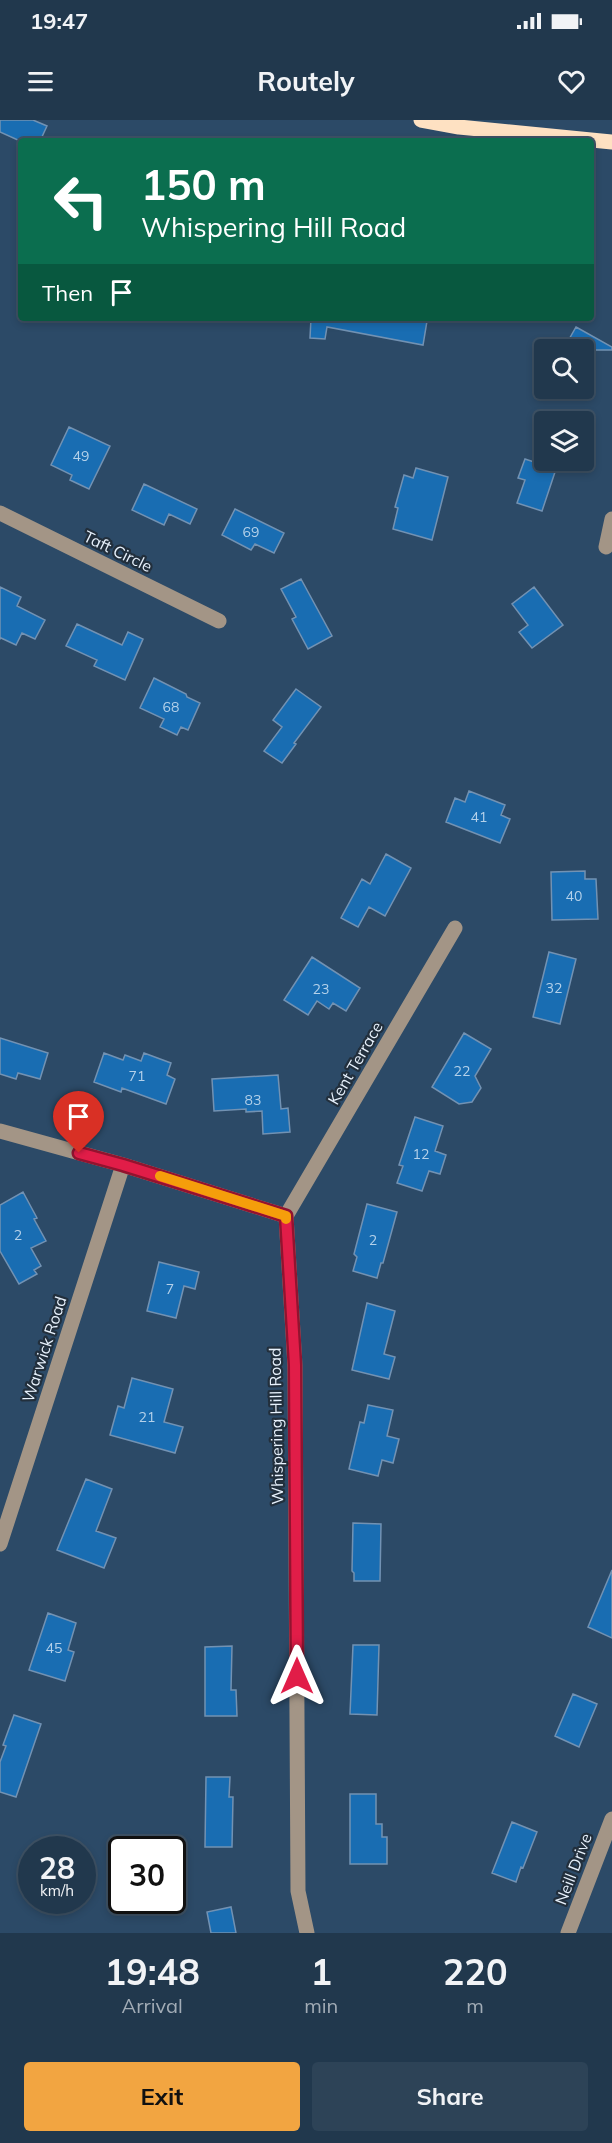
<!DOCTYPE html>
<html lang="en">
<head>
<meta charset="utf-8">
<style>
	:root { --surface:#21384d; --page:#2d4357; --text:#f1f3f6; --muted:#a2acb6; --line:#3e5265; --accent:#f2a541 }
	body { margin:0; font-family:Mulish,sans-serif; background:var(--page); color:var(--text); height:100vh; display:flex; flex-direction:column; font-size:22px; white-space:nowrap }
	* { box-sizing:border-box; margin:0 }
	p { font-size:20px; color:var(--muted) }
	.icon { flex:none; width:33px; height:33px; fill:none; stroke:currentColor; stroke-width:2; stroke-linecap:round; stroke-linejoin:round }
	.map { position:relative; height:1813px; overflow:hidden }
	.side { display:flex; flex-direction:column; background:var(--surface); flex:1 }
	.side>* { flex:none }
	.hud { position:absolute; left:18px; top:18px; width:576px; height:183px; border-radius:6px; box-shadow:0 3px 9px #0003,0 0 0 2px var(--line); background:#0b6e4f; color:#fff; overflow:hidden }
	.controls { position:absolute; left:534px; top:219px; display:grid; gap:12px }
	.controls a { display:grid; place-items:center; width:60px; height:60px; border-radius:6px; background:var(--surface); box-shadow:0 3px 9px #0003,0 0 0 2px var(--line); font-size:30px }
	.speed { position:absolute; left:18px; top:1716px; display:flex; gap:12px; font-size:30px; font-weight:700; text-align:center }
	.speed>* { display:grid; place-content:center; width:78px; height:78px; border-radius:50%; background:var(--surface); box-shadow:0 3px 9px #0003,0 0 0 2px var(--line); line-height:1 }
	.speed small { font-size:15px; font-weight:400 }
	.speed .limit { border:3px solid #111; border-radius:9px; background:#fff; color:#111 }
	.pin { position:absolute; display:grid; place-items:center; width:51px; height:51px; color:#fff; margin:-62px -26px; border-radius:50% 50% 50% 0; rotate:-45deg; box-shadow:0 0 6px #0007 }
	.pin .icon { rotate:45deg }
	.me { position:absolute; width:66px; margin:-33px; rotate:0deg; stroke-linejoin:round; filter:drop-shadow(0 0 4px #0008) }
	.turn { display:flex; align-items:center; gap:21px; height:126px; padding:0 24px; font-size:27px }
	.turn .icon { width:78px; height:78px; stroke-width:2.5 }
	.turn b { display:block; font-size:42px; line-height:51px }
	.then { display:flex; align-items:center; height:57px; padding:0 24px; background:#0003; gap:12px; font-size:22px }
	.eta { display:flex; justify-content:space-evenly; align-items:center; height:102px; text-align:center }
	.eta b { font-size:36px; font-weight:700; line-height:42px }
	.cta { display:flex; gap:12px; margin-top:auto; padding:12px 24px }
	.cta a { flex:1; height:69px; border-radius:6px; background:var(--accent); color:#111; font-size:24px; font-weight:700; line-height:69px; text-align:center }
	.cta a+a { background:var(--page); color:var(--text) }
	.status { display:flex; justify-content:space-between; align-items:center; height:42px; padding:0 30px; background:var(--surface); direction:ltr }
	.status svg { height:16px; fill:currentColor }
	header { display:flex; justify-content:space-between; align-items:center; height:78px; padding:0 24px; background:var(--surface); font-size:27px; font-weight:700 }
	.map>svg:first-child { display:block }
	.building { fill:#196db2; stroke:#7292b3; stroke-width:1.5 }
	.lines { fill:none; stroke-linecap:round; stroke-linejoin:round }
	.minor { stroke:#a39586; stroke-width:15 }
	.major { stroke:#fee1c2; stroke-width:15 }
	.route-casing { stroke:#92132f; stroke-width:15 }
	.route { stroke:#e11d48; stroke-width:10 }
	.slow { stroke:#f59e0b; stroke-width:10 }
	.labels { text-anchor:middle; stroke-width:4.5; stroke-linejoin:round; paint-order:stroke }
	.number-label { font-size:14px; fill:#b4d1ea }
	.street-label { font-size:16px; fill:#e8f2fd; stroke:#222f3c }
</style>
</head>
<body>
<div class="status"><b>19:47</b><svg viewBox="0 0 49 12"><path d="M0 12V9h3v3zM5 12V6h3v6zM10 12V3h3v9zM15 12V0h3v12zM26 1h20v11H26zM47 4h2v5h-2z"/></svg></div>
<header><svg class="icon" aria-label="menu" viewBox="0 0 24 24"><path d="M4 6h16M4 12h16M4 18h16"/></svg>Routely<svg class="icon" aria-label="heart" viewBox="0 0 24 24"><path d="M12 20l-8-8c-3-5 5-10 8-4 3-6 11-1 8 4z"/></svg></header>
<div class="map">
<svg width="612" height="1813" viewBox="0 0 612 1813">
	<rect width="100%" height="100%" fill="#2c4a67"/>
	<path class="building" d="M0,0H33L47,6L40,21H20L0,12Z
		M311,198H409L427,201L423,225L327,207L325,219L310,218Z
		M576,207L612,227V230H563Z
		M69,307L110,326L89,369L70,360L72,355L51,345Z
		M525,339L534,342L559,340L542,391L517,383L525,360L518,358Z
		M416,348L448,357L432,420L393,409L398,388L395,387L404,355L413,358Z
		M144,364L197,389L190,404L169,394L164,405L132,390Z
		M235,389L284,413L274,433L255,424L251,430L222,415Z
		M301,459L332,516L308,529L292,499L296,497L281,469Z
		M0,467L21,477L17,486L45,500L35,519L22,513L16,525L1,518L0,519Z
		M534,467L563,505L532,528L519,512L528,505L512,484Z
		M77,504L122,525L128,512L143,519L125,560L94,546L97,540L66,526Z
		M154,558L186,574L187,577L200,583L188,610L181,607L177,615L160,607L164,599L140,588Z
		M296,569L321,587L294,623L296,624L282,643L264,631L282,607L273,600Z
		M469,671L505,685L501,695L510,699L500,723L446,702L455,678L465,682Z
		M386,734L411,748L385,796L369,787L358,807L341,798L362,759L370,764Z
		M585,751V759H596L598,799L552,800L551,752Z
		M549,832L576,839L560,904L533,897Z
		M312,837L360,868L346,891L333,883L329,889L317,881L308,895L284,880Z
		M464,913L491,929L475,956L481,968L472,982L459,984L432,967Z
		M0,918L48,933L40,959L18,953L16,959L0,954Z
		M104,933L123,940L125,935L141,941L144,933L171,943L167,955L175,959L166,984L122,968L121,972L94,962Z
		M278,955L281,989L288,988L290,1012L263,1014L262,991L246,992V989L214,991L212,959Z
		M415,997L443,1006L435,1031L446,1035L440,1054L429,1051L422,1071L397,1063L403,1046L399,1045Z
		M23,1072L37,1098L34,1099L46,1121L31,1128L41,1146L34,1150L37,1154L19,1164L0,1131V1085Z
		M367,1084L397,1092L383,1143H381L377,1158L353,1151L357,1137L354,1134Z
		M159,1142L199,1152L195,1169L184,1166L176,1198L147,1191Z
		M367,1183L395,1191L384,1234L395,1237L389,1259L352,1250Z
		M132,1258L173,1269L164,1302L183,1307L175,1333L110,1315L118,1286L124,1288Z
		M368,1285L393,1290L387,1316L399,1319L393,1343L382,1340L378,1356L349,1349L360,1302L364,1303Z
		M86,1359L112,1369L96,1411L116,1418L104,1448L57,1430Z
		M353,1403L381,1404L380,1461H354V1453L352,1451Z
		M612,1450V1518L588,1507Z
		M48,1493L76,1503L68,1530L74,1532L65,1561L29,1550Z
		M353,1525H379L377,1595L350,1594Z
		M232,1526L231,1570H236L237,1596H205V1527Z
		M573,1574L597,1584L579,1627L555,1616Z
		M14,1595L41,1604L16,1677L0,1672V1642L6,1626L3,1625Z
		M206,1657H230L229,1677H233L232,1727H205Z
		M350,1674H376V1704H382V1717H387V1744H350Z
		M512,1702L537,1712L523,1748L521,1747L516,1762L492,1753Z
		M231,1787L236,1813H211L207,1792Z"/>
	<g class="lines">
		<path class="minor" d="M0,393L219,501
			M606,427L612,399
			M0,1011L123,1045L286,1096L295,1246L298,1771L307,1813
			M286,1096L455,808
			M0,1424L123,1045
			M568,1813L612,1699"/>
		<path class="major" d="M421,0L459,7L612,22"/>
	</g>
	<g class="lines">
		<g class="route-casing">
			<path id="route" d="M79,1033L123,1045L286,1096L295,1245L297,1556"/>
		</g>
		<use href="#route" class="route"/>
		<path class="slow" d="M160,1056L286,1096V1099"/>
	</g>
	<g class="labels">
		<g class="number-label">
			<text x="81" y="341">49</text>
			<text x="251" y="417">69</text>
			<text x="171" y="592">68</text>
			<text x="479" y="702">41</text>
			<text x="574" y="781">40</text>
			<text x="554" y="873">32</text>
			<text x="321" y="874">23</text>
			<text x="462" y="956">22</text>
			<text x="137" y="961">71</text>
			<text x="253" y="985">83</text>
			<text x="421" y="1039">12</text>
			<text x="18" y="1120">2</text>
			<text x="373" y="1125">2</text>
			<text x="170" y="1174">7</text>
			<text x="147" y="1302">21</text>
			<text x="54" y="1533">45</text>
		</g>
		<g class="street-label">
			<text transform="translate(118 431) rotate(26)" y="6">Taft Circle</text>
			<text transform="translate(355 943) rotate(-60)" y="6">Kent Terrace</text>
			<text transform="translate(44 1229) rotate(-72)" y="6">Warwick Road</text>
			<text transform="translate(276 1306) rotate(-91)" y="6">Whispering Hill Road</text>
			<text transform="translate(573 1749) rotate(-69)" y="6">Neill Drive</text>
		</g>
	</g>
</svg>
<div class="controls">
<a><svg class="icon" aria-label="search" viewBox="0 0 24 24"><circle cx="10" cy="10" r="6"/><path d="M15 15l6 6"/></svg></a>
<a><svg class="icon" aria-label="layers" viewBox="0 0 24 24"><path d="M12 4l9 5-9 5-9-5zM3 14l9 5 9-5"/></svg></a>
</div>
<div class="speed"><div>28<small>km/h</small></div><div class="limit">30</div></div>
<div class="pin" style="left:79px;top:1033px;background:#d93025"><svg class="icon" aria-label="arrive" viewBox="0 0 24 24"><path d="M6 21V4h12l-3 4 3 4H6"/></svg></div>
<svg class="me" style="left:297px;top:1556px" viewBox="-20 -20 40 40"><path d="M0-17L14 15 0 8-14 15z" fill="#e11d48" stroke="#fff" stroke-width="4"/></svg>
<div class="hud">
<div class="turn"><svg class="icon" aria-label="left" viewBox="0 0 24 24"><path d="M17 20v-9H6M10 6l-5 5 5 5"/></svg><div><b>150 m</b>Whispering Hill Road</div></div>
<div class="then">Then<svg class="icon" aria-label="arrive" viewBox="0 0 24 24"><path d="M6 21V4h12l-3 4 3 4H6"/></svg></div>
</div>
</div>
<section class="side">
<div class="eta">
<div><b>19:48</b><p>Arrival</p></div>
<div><b>1</b><p>min</p></div>
<div><b>220</b><p>m</p></div>
</div>
<div class="cta"><a>Exit</a><a>Share</a></div>
</section>
</body>
</html>
